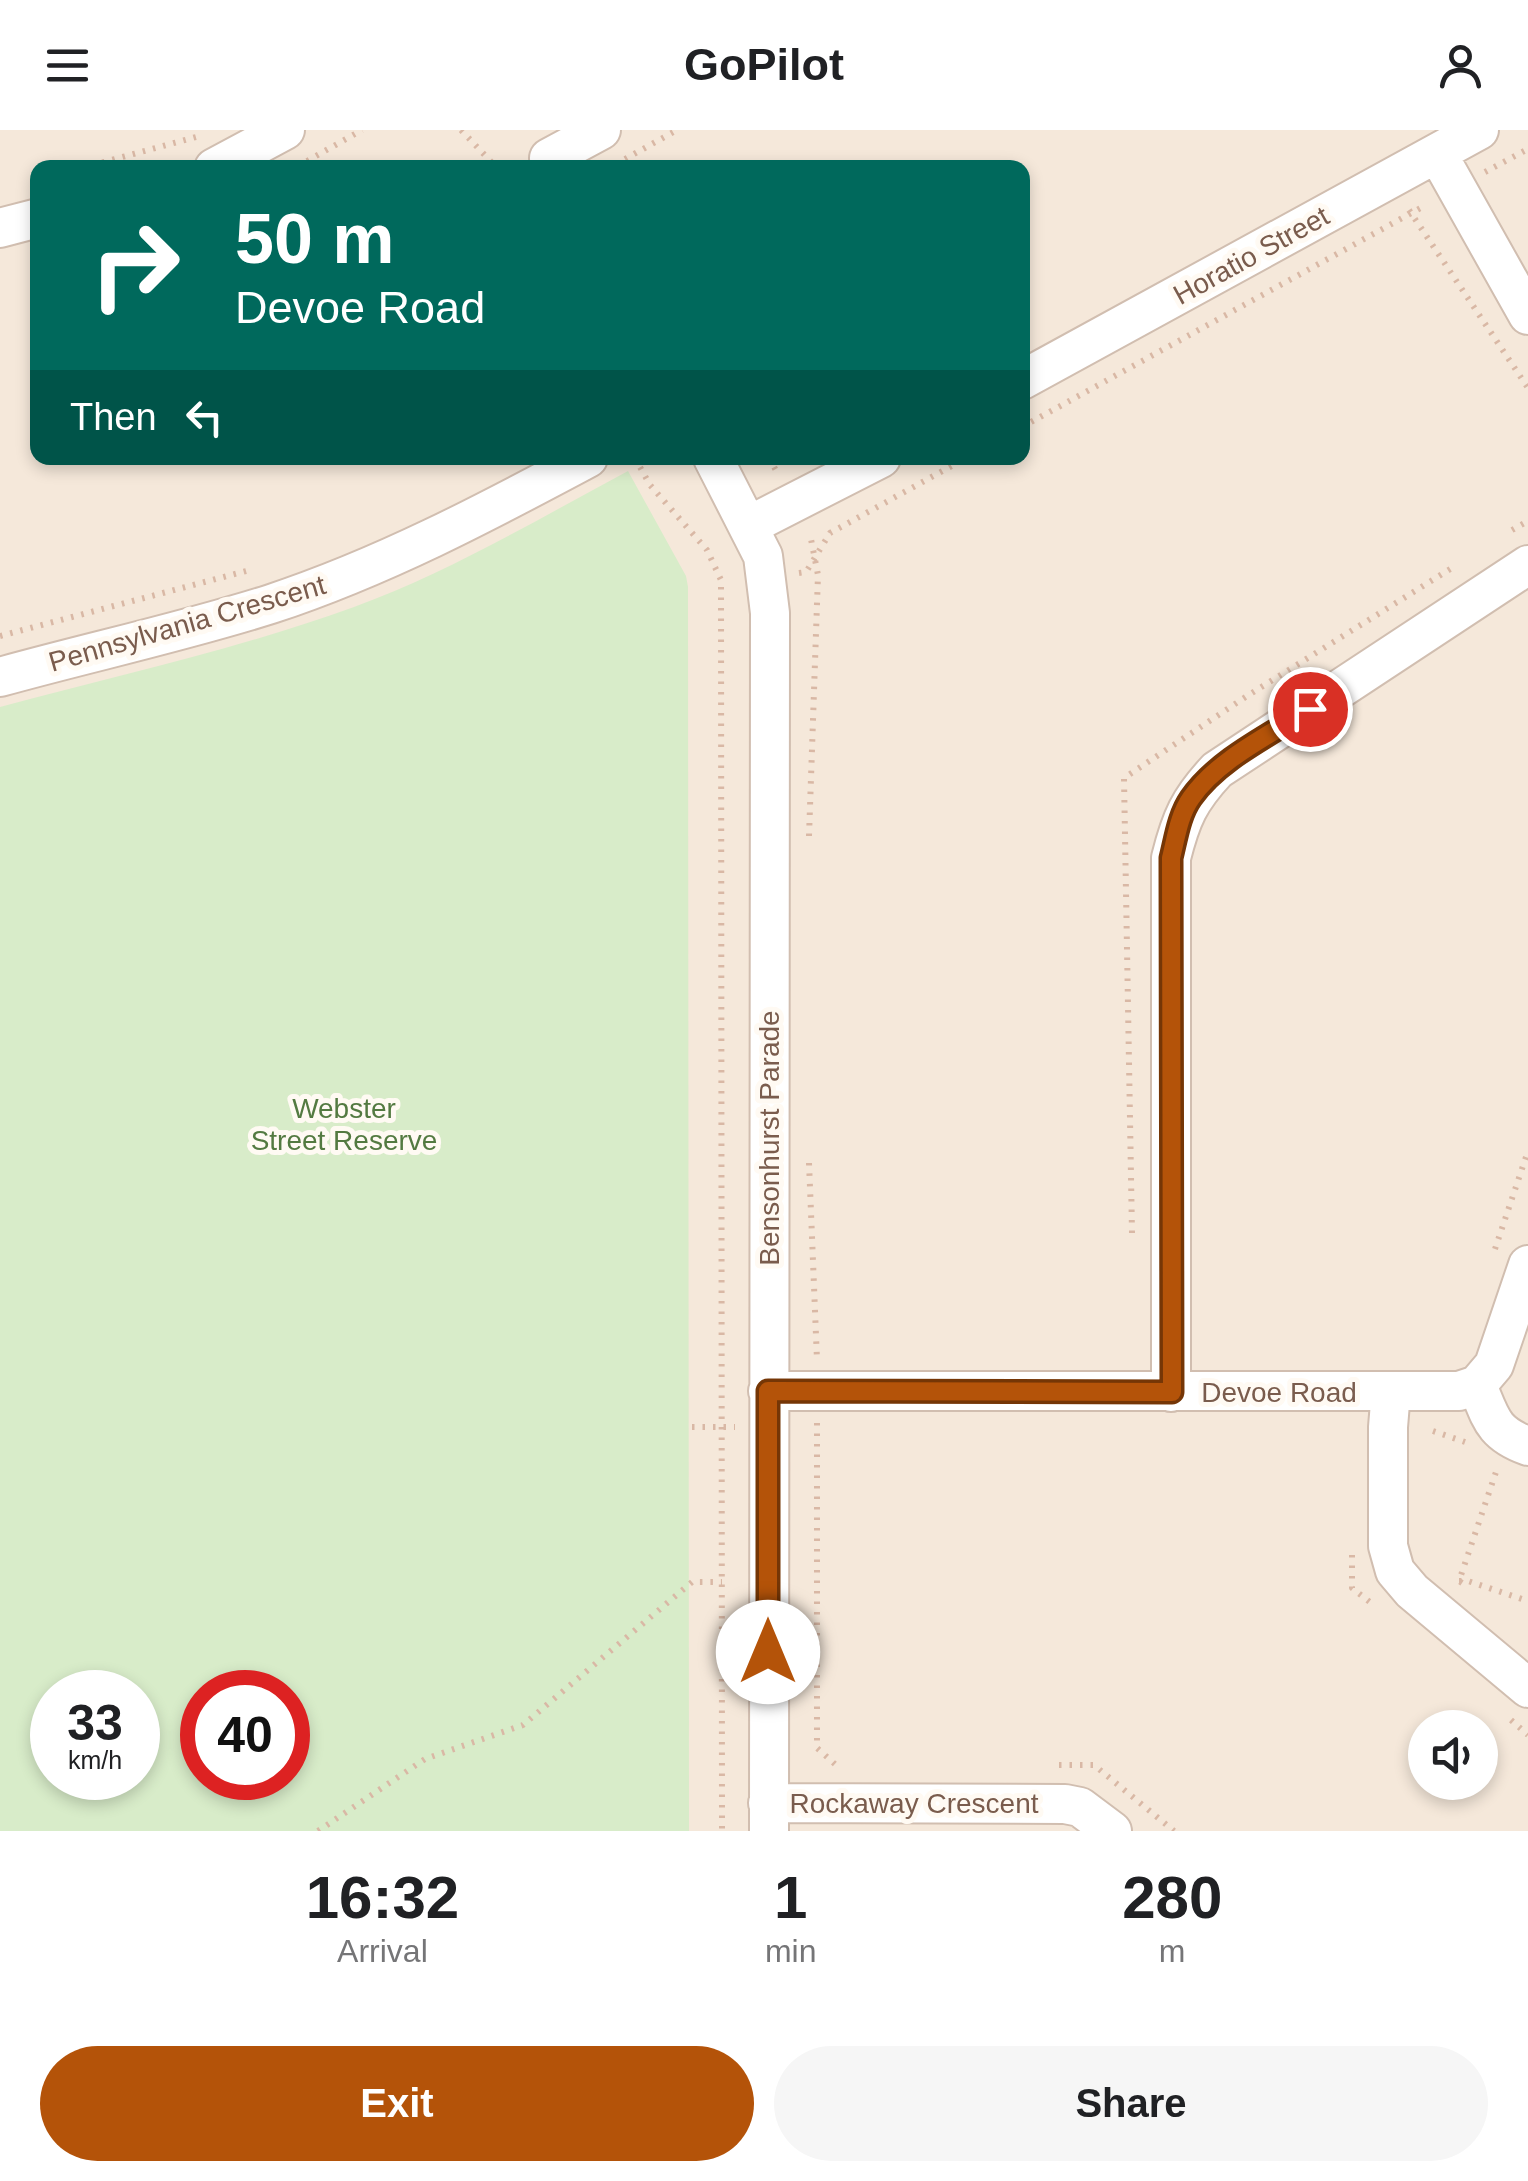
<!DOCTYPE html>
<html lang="en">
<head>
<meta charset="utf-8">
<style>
	:root { --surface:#fff; --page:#f6f6f6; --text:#202124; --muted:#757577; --accent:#b45309 }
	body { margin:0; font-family:Helvetica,sans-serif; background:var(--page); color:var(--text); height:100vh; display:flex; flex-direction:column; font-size:38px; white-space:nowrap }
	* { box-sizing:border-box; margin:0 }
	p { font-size:32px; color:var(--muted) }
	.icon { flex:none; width:55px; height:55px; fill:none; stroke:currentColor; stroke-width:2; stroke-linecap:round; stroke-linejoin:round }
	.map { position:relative; height:1701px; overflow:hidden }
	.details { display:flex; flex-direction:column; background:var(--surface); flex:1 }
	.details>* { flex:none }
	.top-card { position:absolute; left:30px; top:30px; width:1000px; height:305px; border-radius:20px; box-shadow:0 5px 15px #0003; background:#00695c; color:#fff; overflow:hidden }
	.controls { position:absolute; left:1408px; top:1580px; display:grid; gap:20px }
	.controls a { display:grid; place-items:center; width:90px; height:90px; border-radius:50%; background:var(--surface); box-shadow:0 5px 15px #0003; font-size:50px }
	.speed { position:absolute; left:30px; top:1540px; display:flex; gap:20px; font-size:50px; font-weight:700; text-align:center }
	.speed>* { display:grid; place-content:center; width:130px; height:130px; border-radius:50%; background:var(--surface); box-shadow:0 5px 15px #0003; line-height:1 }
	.speed small { font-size:25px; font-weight:400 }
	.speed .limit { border:15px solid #d22; background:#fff; color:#111 }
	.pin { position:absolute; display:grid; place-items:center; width:85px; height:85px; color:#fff; margin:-42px; border:5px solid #fff; border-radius:50%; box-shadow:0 2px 10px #0007 }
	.me { position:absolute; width:110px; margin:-55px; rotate:0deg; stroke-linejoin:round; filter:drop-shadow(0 0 8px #0008) }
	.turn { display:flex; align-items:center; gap:35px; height:210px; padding:0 40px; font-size:45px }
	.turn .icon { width:130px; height:130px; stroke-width:2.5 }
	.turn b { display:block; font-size:70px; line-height:85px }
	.then { display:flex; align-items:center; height:95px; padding:0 40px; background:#0003; gap:20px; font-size:38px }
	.eta { display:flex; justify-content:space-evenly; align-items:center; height:170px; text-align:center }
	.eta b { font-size:60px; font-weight:700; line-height:70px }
	.primary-button { display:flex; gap:20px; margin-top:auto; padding:20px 40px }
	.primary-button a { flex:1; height:115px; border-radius:60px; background:var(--accent); color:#fff; font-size:40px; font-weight:700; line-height:115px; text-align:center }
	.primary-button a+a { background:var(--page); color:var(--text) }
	header { display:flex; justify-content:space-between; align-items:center; height:130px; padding:0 40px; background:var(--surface); font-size:45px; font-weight:700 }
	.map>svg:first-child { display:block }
	.residential { fill:#f5e8da; fill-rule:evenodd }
	.green { fill:#d8ecc9; fill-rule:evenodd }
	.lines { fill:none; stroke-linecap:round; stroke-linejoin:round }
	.minor-casing { stroke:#d1beb0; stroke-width:42 }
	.path { stroke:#d9b8a5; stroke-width:6; stroke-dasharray:2.5 8; stroke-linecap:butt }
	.minor { stroke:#fff; stroke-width:38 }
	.route-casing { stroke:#753606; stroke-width:25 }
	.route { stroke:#b45309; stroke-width:18 }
	.labels { text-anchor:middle; stroke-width:10; stroke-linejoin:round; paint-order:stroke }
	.street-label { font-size:28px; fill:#7a5c4d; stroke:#fffaf3 }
	.park-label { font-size:28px; fill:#537a41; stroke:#fffaf3 }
</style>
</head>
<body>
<header><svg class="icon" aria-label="menu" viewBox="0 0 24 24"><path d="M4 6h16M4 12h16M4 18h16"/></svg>GoPilot<svg class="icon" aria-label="person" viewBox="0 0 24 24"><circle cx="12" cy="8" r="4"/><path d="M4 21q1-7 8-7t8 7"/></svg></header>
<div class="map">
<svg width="1528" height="1701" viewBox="0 0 1528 1701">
	<rect width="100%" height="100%" fill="#fdf6ec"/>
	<path class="residential" d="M0,0H1528V1701H0ZM38,38H1022V328H38ZM52,1562H138V1648H52ZM202,1562H288V1648H202ZM1425,1598H1480V1652H1425Z"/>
	<path class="green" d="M628,341L686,446L688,457L689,1701H0V577C118,545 239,519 354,477C450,442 538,389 628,341ZM138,1562V1648H52V1562ZM202,1562H288V1648H202Z"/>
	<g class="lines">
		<g class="minor-casing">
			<path id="minor" d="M1437,23L1528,185
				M549,28L601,0
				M214,38L285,0
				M0,98L38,88
				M1022,250L1479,0
				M713,328L763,426L770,483L769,1701
				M750,395L881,328
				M0,547C90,522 183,502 271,474C383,437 485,383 588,328
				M1477,1255C1491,1288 1492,1303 1528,1316
				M768,1261H1459L1477,1255L1494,1235L1528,1135
				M1391,1261L1388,1297V1416L1395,1441L1412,1461L1528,1558
				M1171,1262V728C1181,688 1189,670 1217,640L1528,435
				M768,1673L1065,1674L1080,1677L1112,1701"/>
		</g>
		<path class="path" d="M461,0L497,38
			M625,29L677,0
			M307,31L362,0
			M82,38L196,7
			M1485,42L1528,19
			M1409,80L1528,258
			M1022,297L1426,75
			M635,328L650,355L707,420L721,450L722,1701
			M769,328L778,344
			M1512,400L1528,391
			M799,443L806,442L830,403L966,328
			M0,506L250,440
			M809,706L818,445L810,404
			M809,1033L817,1230
			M1132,1103L1124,648L1247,566L1455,436
			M1495,1119L1528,1021
			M817,1293V1618L837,1636
			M692,1297H735
			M1433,1301L1465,1312
			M1352,1425V1458L1375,1476
			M1459,1451H1468L1528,1471
			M1462,1453L1459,1451L1497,1339
			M1511,1590L1528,1605
			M1059,1635H1094L1174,1701
			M318,1701L425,1629L523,1595L692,1452H722"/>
		<use href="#minor" class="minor"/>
	</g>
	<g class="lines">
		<g class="route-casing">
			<path id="route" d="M768,1522V1261L1172,1262L1171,728C1176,708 1179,685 1191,668C1218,629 1272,604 1310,579"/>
		</g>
		<use href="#route" class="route"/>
	</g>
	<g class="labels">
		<g class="street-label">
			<text transform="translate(1251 125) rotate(-29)" y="10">Horatio Street</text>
			<text transform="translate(187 493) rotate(-16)" y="10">Pennsylvania Crescent</text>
			<text transform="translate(769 1008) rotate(-90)" y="10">Bensonhurst Parade</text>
			<text x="1279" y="1272">Devoe Road</text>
			<text x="914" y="1683">Rockaway Crescent</text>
		</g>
		<g class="park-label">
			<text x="344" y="988">Webster<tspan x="344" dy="32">Street Reserve</tspan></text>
		</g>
	</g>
</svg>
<div class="controls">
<a><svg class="icon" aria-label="sound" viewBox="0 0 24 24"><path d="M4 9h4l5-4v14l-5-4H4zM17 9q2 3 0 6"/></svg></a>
</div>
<div class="speed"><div>33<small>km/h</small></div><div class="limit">40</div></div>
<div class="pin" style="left:1310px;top:579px;background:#d93025"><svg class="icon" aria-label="arrive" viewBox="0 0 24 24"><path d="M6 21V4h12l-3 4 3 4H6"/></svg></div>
<svg class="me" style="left:768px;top:1522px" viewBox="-20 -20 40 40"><circle r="19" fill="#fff"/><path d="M0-13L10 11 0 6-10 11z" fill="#b45309"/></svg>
<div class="top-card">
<div class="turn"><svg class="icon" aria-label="right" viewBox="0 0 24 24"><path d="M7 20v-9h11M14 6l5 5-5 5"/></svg><div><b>50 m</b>Devoe Road</div></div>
<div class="then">Then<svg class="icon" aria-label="left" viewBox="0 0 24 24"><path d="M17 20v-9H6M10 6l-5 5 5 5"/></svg></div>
</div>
</div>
<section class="details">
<div class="eta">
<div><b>16:32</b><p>Arrival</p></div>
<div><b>1</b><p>min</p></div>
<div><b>280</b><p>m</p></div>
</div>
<div class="primary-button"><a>Exit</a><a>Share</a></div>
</section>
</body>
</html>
